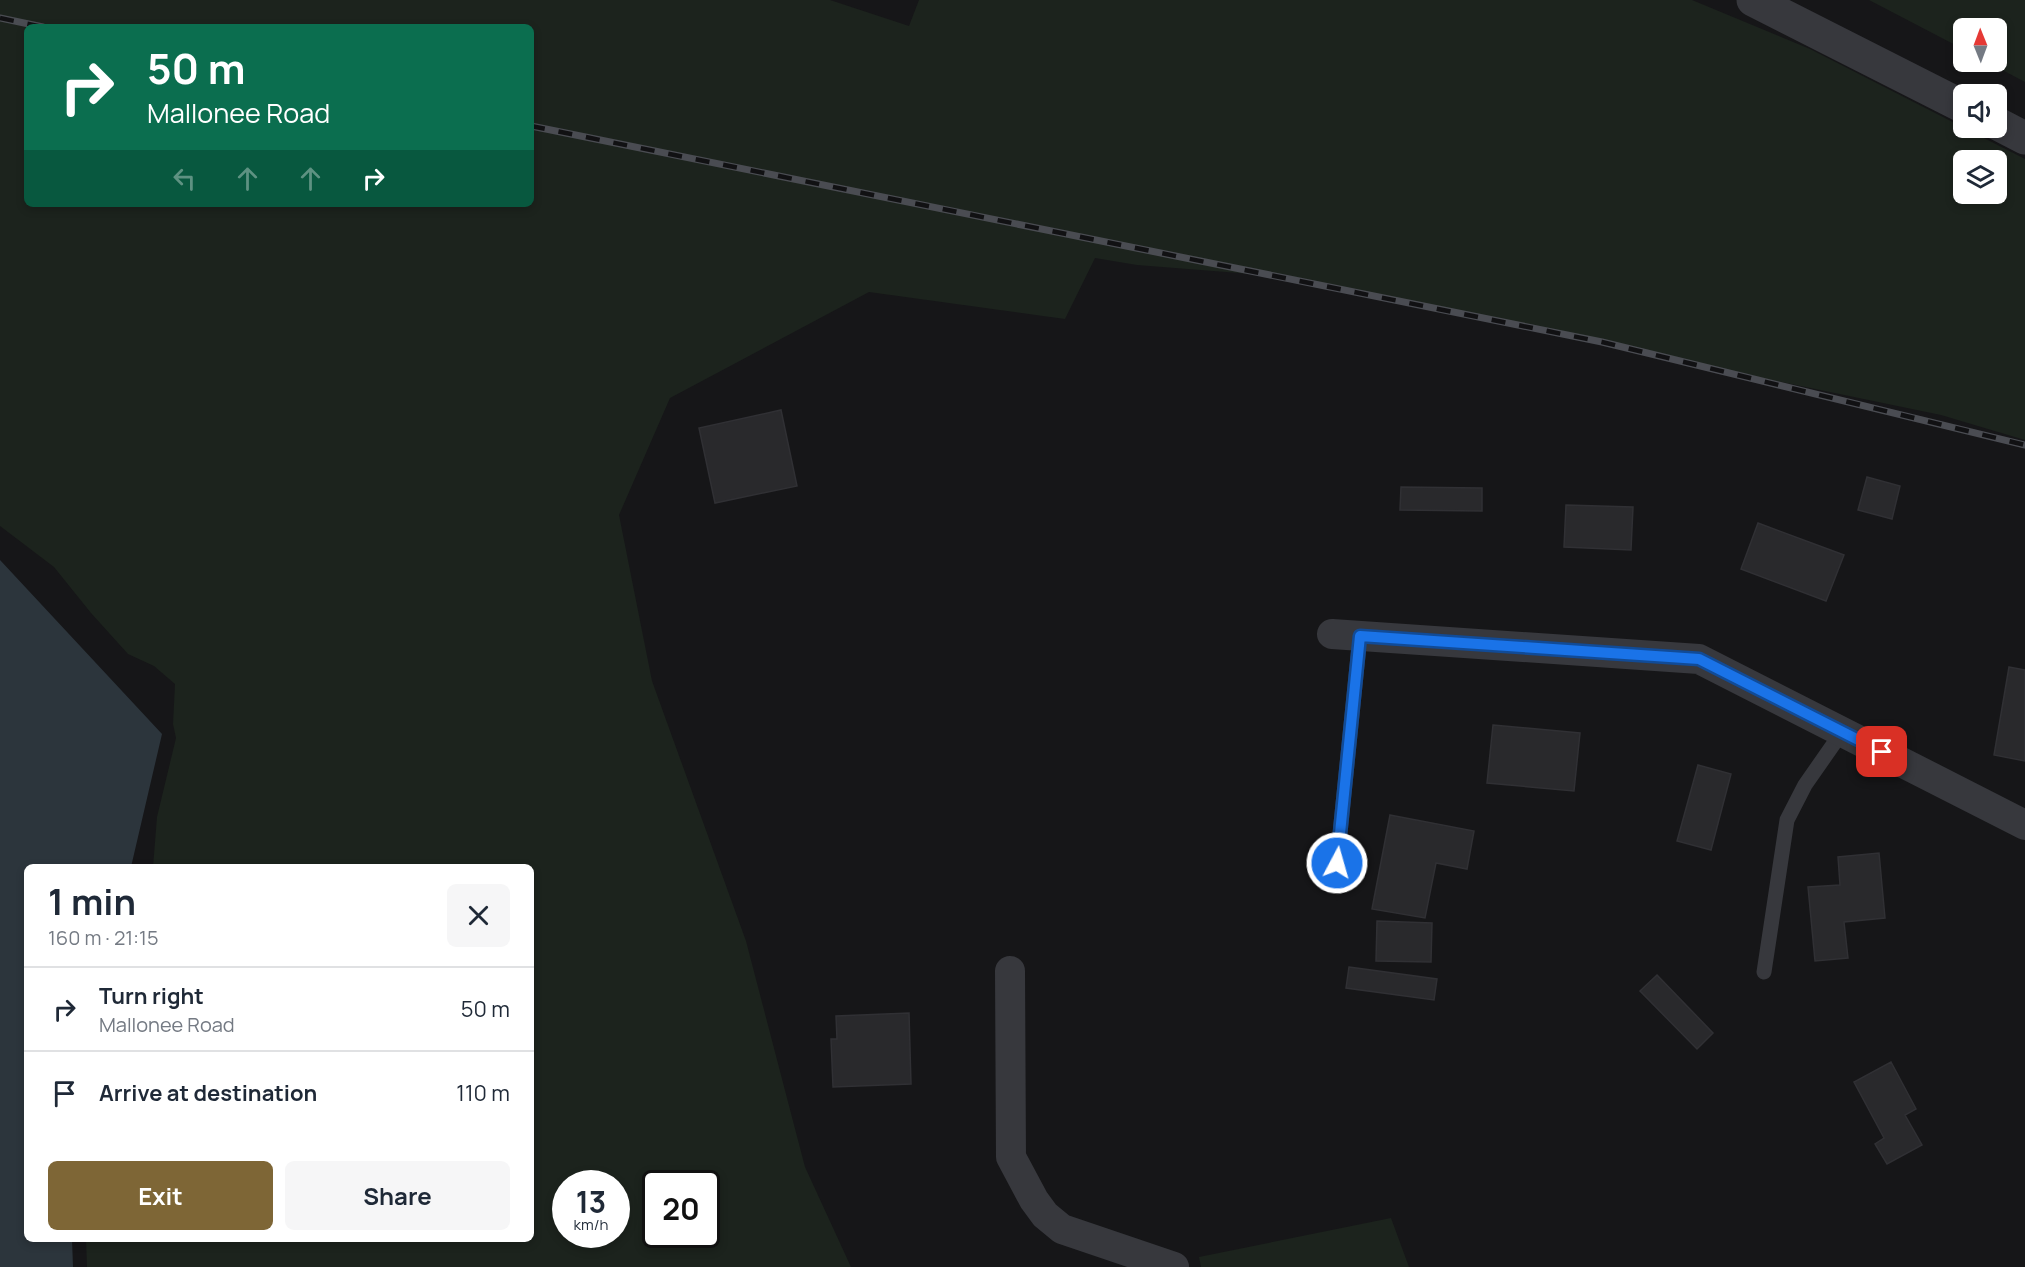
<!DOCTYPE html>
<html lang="en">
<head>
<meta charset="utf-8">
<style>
	:root { --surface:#fff; --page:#f6f6f7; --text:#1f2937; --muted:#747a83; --line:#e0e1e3; --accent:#7e6636 }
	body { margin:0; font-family:Manrope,sans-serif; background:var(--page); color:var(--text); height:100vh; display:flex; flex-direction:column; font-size:22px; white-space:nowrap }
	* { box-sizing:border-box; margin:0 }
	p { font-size:20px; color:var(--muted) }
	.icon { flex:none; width:33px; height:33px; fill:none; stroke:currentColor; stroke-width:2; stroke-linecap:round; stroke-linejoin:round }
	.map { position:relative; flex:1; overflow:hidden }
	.panel { position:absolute; left:24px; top:864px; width:510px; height:378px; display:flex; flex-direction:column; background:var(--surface); border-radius:9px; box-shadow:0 3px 9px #0003 }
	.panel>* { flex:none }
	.guide { position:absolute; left:24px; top:24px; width:510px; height:183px; border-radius:9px; box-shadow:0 3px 9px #0003; background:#0b6e4f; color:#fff; overflow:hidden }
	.needle { width:39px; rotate:359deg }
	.buttons { position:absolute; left:1953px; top:18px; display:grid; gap:12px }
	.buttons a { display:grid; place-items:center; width:54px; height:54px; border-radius:9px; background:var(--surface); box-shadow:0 3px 9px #0003; font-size:30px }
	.speed { position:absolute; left:552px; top:1170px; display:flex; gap:12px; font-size:30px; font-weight:700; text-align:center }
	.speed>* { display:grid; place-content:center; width:78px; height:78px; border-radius:50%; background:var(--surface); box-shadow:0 3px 9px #0003; line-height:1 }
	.speed small { font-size:15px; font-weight:400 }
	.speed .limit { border:3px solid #111; border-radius:9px; background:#fff; color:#111 }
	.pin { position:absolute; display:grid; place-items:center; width:51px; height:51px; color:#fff; margin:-26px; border-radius:12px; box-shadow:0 3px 9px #0006 }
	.me { position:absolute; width:66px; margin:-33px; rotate:6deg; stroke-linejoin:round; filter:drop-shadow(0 0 4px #0008) }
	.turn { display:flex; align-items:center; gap:21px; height:126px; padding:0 24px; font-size:27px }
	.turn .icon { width:78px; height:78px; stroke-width:2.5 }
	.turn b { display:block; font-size:42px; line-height:51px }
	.lanes { display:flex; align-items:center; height:57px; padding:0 24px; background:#0003; justify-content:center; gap:30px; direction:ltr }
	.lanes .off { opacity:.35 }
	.round { display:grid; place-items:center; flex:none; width:63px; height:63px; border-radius:9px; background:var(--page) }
	.summary { display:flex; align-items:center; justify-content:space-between; height:102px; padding:0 24px }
	h1 { font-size:36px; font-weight:700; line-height:45px }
	.cta { display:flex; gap:12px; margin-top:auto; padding:12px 24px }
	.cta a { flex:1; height:69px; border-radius:9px; background:var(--accent); color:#fff; font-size:24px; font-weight:700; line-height:69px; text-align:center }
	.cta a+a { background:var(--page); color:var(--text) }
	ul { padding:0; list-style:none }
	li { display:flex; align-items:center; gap:18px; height:84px; padding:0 24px; border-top:2px solid var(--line) }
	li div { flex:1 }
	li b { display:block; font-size:22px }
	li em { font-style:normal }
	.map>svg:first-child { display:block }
	.green { fill:#1c231d; fill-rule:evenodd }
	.water { fill:#2c353c }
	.building { fill:#29292c; stroke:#303034; stroke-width:1.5 }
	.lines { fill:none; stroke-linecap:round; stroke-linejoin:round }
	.service { stroke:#37383d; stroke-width:15 }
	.minor { stroke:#37383d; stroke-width:30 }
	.tertiary { stroke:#37383d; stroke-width:33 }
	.rail-casing { stroke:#4a4c52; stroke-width:7 }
	.rail { stroke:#111113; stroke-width:4.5; stroke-dasharray:14; stroke-linecap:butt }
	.route-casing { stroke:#114b97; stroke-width:15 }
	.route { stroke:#1a73e8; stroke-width:10 }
</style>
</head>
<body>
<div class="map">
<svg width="2025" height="1267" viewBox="0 0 2025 1267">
	<rect width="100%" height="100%" fill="#161618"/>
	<path class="green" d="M0,0H830L909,26L919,0H1692L1810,49L2025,159V440L1941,415L1264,275L1137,265L1095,258L1065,319L869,292L670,398L619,515L652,681L746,941L805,1167L851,1267H87L86,1239H531V867H153L157,817L176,738L173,724L175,684L154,666L128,654L91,613L54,567L0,526ZM27,27H531V204H27ZM1964,160H1996V194H1964ZM566,1184H616V1234H566ZM656,1184H706V1234H656Z
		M1869,0H2025V82L1987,62H1996V28H1964L1963,49Z
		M1391,1218L1409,1267H1201L1199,1257Z"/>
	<path class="water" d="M0,560L162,734L131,867H27V1239H72L73,1267H0Z"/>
	<path class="building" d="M781,410L797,486L715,503L699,428Z
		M1867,477L1900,486L1892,519L1858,510Z
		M1401,487L1482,488V511L1400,510Z
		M1566,505L1633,507L1631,550L1564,547Z
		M1758,523L1844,555L1826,601L1741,569Z
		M2009,667L2025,670V761L1994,755Z
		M1493,725L1580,733L1574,791L1487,783Z
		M1698,765L1731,774L1711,850L1677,841Z
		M1390,815L1474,831L1467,869L1436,863L1425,918L1372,909Z
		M1879,853L1885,918L1844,922L1848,958L1815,961L1808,887L1840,885L1838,857Z
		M1377,921L1432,923L1431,962L1376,961Z
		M1349,967L1437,979L1434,1000L1346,988Z
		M1657,975L1713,1033L1697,1049L1640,991Z
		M909,1013L911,1084L833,1087L831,1039H837L836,1016Z
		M1891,1062L1916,1109L1905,1115L1922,1145L1887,1164L1875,1144L1884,1138L1854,1082Z"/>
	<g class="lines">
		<path class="service" d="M1337,863L1360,636
			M1764,972L1787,820L1805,785L1842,732"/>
		<path class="minor" d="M1332,634L1699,659L2025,825
			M1010,971L1011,1157L1034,1200L1045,1215L1062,1229L1174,1267"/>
		<path class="tertiary" d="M1753,0L1964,107
			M1996,123L2025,138"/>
		<g class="rail-casing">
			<path id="rail" d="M0,18L43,27
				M531,126L1602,342L2025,445"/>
		</g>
		<use href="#rail" class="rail"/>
	</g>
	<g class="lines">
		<g class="route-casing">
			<path id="route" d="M1337,863L1360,636L1699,659L1882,752"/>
		</g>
		<use href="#route" class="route"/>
	</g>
</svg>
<div class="buttons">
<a><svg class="needle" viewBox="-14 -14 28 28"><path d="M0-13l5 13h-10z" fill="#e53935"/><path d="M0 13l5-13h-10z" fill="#747a83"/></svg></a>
<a><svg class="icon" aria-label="sound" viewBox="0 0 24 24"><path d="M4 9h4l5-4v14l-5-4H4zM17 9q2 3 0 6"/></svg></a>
<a><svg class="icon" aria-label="layers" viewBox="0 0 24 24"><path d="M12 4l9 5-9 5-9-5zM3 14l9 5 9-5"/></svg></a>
</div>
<div class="speed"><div>13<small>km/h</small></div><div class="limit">20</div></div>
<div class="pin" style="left:1882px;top:752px;background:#d93025"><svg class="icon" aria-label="arrive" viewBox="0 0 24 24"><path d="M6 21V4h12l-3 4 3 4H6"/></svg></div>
<svg class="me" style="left:1337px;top:863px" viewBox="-20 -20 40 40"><circle r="17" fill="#1a73e8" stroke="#fff" stroke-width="3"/><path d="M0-11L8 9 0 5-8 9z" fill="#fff"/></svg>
<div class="guide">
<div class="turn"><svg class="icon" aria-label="right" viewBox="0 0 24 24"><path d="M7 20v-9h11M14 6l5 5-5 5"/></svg><div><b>50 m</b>Mallonee Road</div></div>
<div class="lanes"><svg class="icon off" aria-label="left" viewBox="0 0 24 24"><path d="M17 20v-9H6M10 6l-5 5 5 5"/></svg><svg class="icon off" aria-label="ahead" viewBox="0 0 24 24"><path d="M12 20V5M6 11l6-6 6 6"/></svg><svg class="icon off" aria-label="ahead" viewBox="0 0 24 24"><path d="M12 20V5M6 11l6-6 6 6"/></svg><svg class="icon" aria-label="right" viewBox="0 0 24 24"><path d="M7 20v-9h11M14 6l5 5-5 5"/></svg></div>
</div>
<section class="panel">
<div class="summary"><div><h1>1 min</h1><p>160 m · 21:15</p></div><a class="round"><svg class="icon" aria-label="close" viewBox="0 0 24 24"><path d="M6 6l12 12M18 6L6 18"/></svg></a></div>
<ul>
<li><svg class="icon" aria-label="right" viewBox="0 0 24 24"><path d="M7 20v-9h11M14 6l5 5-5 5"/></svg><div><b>Turn right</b><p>Mallonee Road</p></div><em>50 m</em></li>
<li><svg class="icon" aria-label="arrive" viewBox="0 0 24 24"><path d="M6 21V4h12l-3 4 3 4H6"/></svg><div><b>Arrive at destination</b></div><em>110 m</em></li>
</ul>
<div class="cta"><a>Exit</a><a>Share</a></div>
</section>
</div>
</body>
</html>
